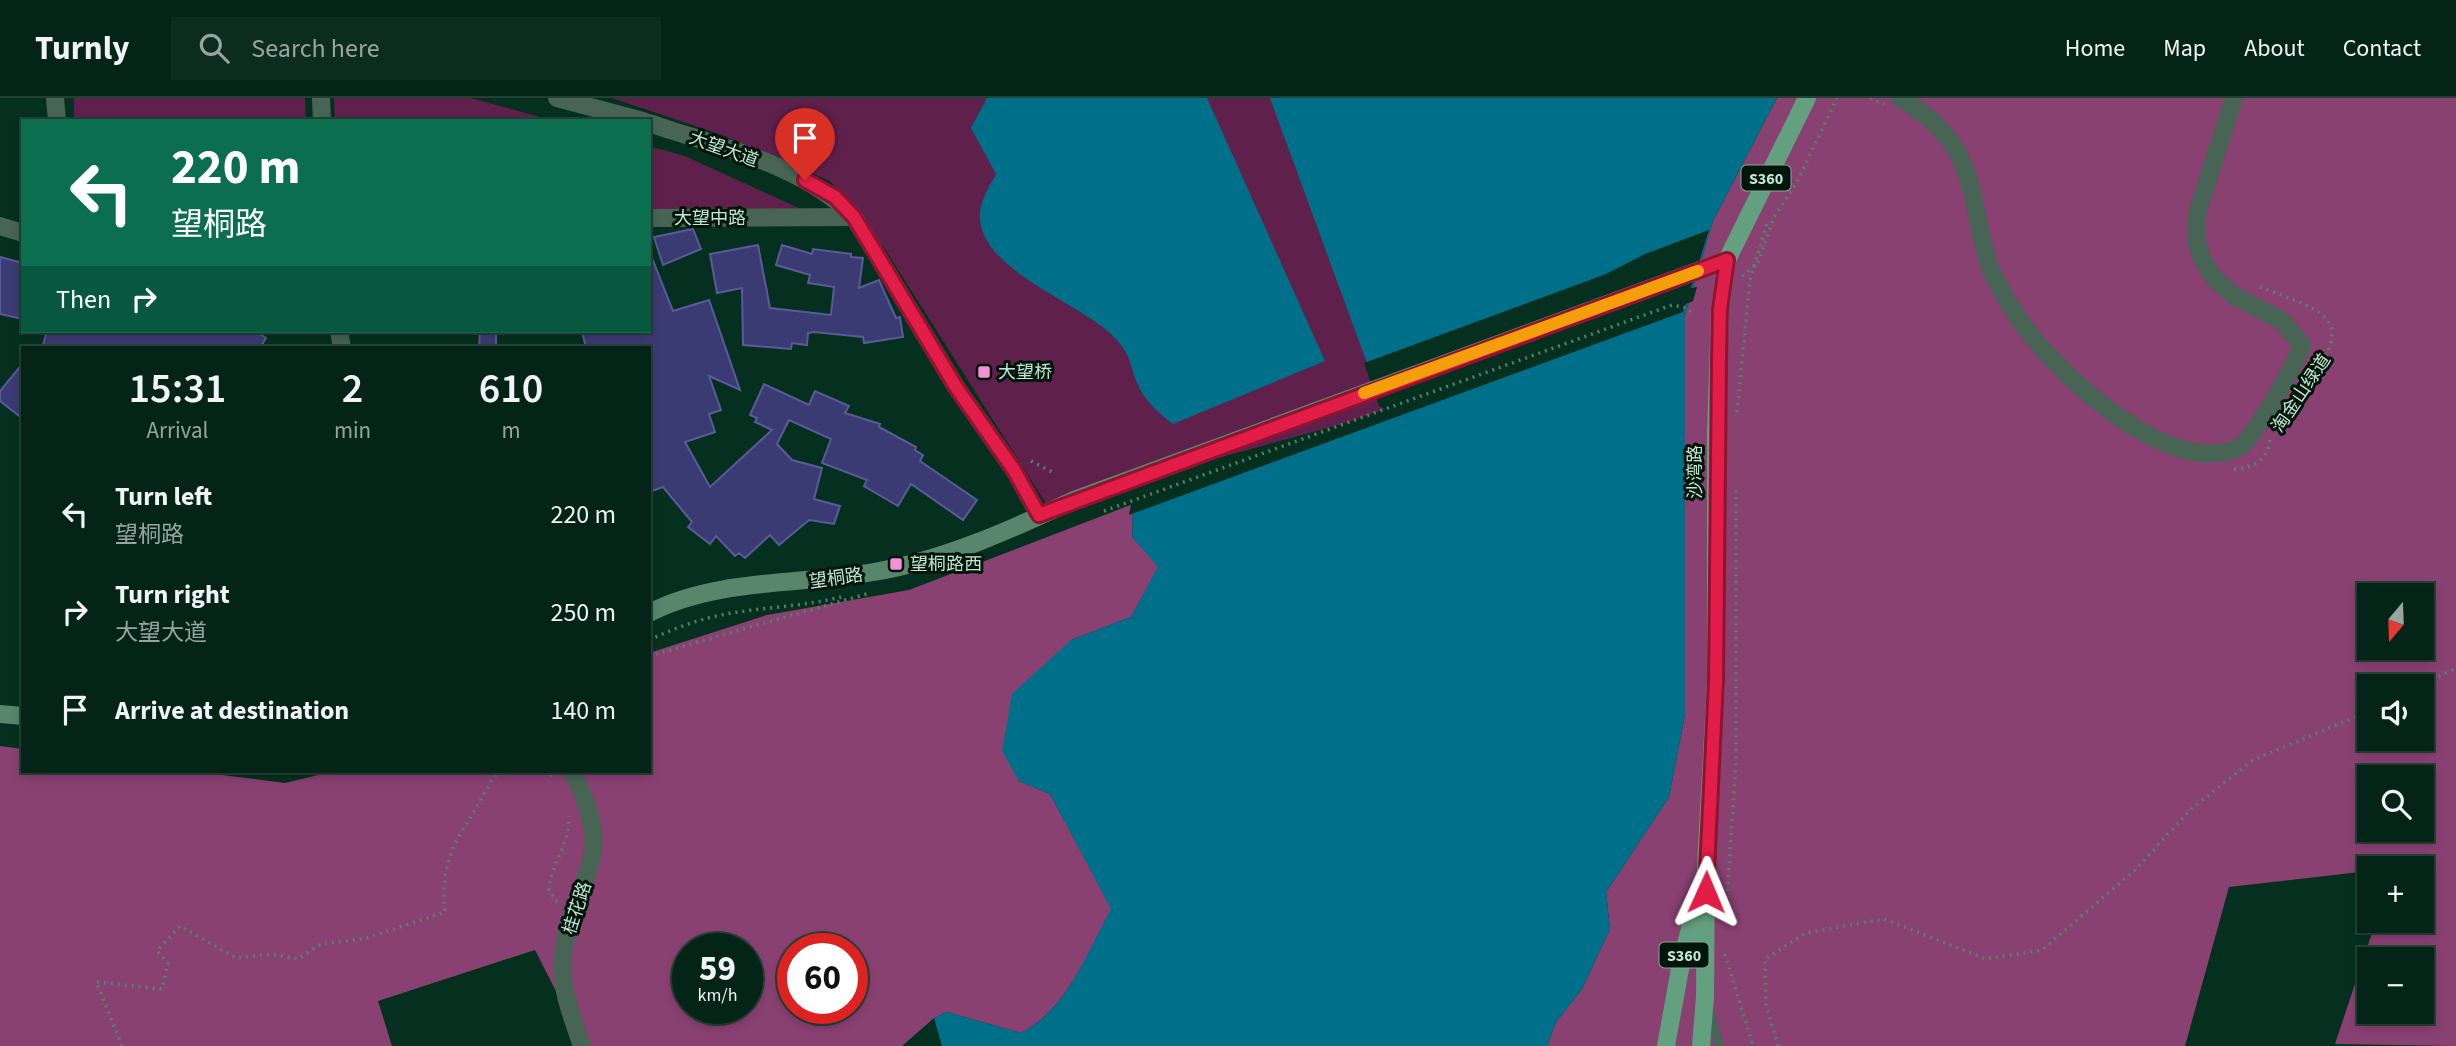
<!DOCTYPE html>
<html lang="en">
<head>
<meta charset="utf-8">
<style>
	:root { --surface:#042417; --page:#0d2c20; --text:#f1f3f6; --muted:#97a4a1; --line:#254136 }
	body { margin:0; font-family:"Source Sans 3","Noto Sans SC",sans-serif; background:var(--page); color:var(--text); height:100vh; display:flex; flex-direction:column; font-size:26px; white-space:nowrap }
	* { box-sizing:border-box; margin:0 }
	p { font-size:23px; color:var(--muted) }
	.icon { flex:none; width:38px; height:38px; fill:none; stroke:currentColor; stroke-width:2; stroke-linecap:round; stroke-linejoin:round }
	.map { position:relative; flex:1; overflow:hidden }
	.sheet { position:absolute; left:21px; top:248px; width:630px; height:427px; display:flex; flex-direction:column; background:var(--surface); border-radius:0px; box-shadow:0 4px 10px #0003,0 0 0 2px var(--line) }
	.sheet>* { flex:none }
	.hud { position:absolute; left:21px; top:21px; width:630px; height:214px; border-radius:0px; box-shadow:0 4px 10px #0003,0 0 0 2px var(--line); background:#0b6e4f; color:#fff; overflow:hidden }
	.needle { width:46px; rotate:199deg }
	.fabs { position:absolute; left:2357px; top:485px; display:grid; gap:14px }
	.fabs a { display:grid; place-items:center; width:77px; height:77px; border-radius:0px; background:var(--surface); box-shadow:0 4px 10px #0003,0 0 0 2px var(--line); font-size:35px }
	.speed { position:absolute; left:672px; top:835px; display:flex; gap:14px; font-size:35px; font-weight:700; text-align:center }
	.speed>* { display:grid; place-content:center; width:91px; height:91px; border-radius:50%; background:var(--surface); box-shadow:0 4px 10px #0003,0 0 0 2px var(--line); line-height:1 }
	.speed small { font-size:18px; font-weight:400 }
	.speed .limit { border:10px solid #d22; background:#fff; color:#111 }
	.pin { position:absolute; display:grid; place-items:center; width:60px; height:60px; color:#fff; margin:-72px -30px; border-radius:50% 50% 50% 0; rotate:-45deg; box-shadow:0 0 7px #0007 }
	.pin .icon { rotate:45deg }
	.me { position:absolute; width:77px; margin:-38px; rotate:1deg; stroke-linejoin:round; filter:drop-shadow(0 0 5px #0008) }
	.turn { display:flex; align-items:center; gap:24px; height:147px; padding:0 35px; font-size:32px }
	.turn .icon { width:91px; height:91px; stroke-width:2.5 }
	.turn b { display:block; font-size:49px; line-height:60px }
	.then { display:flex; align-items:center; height:66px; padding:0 35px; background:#0003; gap:14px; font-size:26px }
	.eta { display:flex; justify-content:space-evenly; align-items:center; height:119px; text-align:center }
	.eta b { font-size:42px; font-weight:600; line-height:49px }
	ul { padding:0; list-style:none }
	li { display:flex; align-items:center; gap:21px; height:98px; padding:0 35px }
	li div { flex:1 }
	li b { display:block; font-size:26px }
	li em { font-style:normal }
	header { display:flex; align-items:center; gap:42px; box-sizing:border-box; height:98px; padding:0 35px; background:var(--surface); border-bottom:2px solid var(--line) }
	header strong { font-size:33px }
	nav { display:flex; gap:38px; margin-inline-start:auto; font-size:24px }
	.search { width:490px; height:63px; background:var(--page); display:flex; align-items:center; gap:18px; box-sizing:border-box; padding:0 24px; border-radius:0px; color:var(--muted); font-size:26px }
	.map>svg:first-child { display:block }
	.green { fill:#5f214c }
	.forest { fill:#894172; fill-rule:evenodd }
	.water { fill:#00708a }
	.pier { fill:#05301f }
	.building { fill:#3b3b73; stroke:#595b97; stroke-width:2 }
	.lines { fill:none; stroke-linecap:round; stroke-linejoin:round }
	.path { stroke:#577f6c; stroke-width:3.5; stroke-dasharray:2 5; stroke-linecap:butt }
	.service { stroke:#476455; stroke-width:9 }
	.minor { stroke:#476455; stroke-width:18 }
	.tertiary { stroke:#476455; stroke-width:18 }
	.secondary { stroke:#57866d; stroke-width:18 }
	.primary { stroke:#62a080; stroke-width:18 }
	.route-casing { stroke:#92132f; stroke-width:18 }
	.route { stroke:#e11d48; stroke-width:12 }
	.slow { stroke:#f59e0b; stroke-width:12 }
	.poi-dot { fill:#f491d3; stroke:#01160b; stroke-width:2.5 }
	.labels { text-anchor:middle; stroke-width:6; stroke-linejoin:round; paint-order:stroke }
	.shield { fill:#01160b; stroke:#88a896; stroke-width:2 }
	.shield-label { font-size:16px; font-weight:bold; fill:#c2e6d2 }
	.street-label { font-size:18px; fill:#c2e6d2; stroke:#01160b }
	.poi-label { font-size:18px; fill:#c2e6d2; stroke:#01160b; text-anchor:start }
</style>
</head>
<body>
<header>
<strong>Turnly</strong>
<div class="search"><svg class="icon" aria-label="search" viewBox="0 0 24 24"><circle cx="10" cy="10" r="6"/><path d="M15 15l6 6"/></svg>Search here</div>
<nav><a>Home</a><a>Map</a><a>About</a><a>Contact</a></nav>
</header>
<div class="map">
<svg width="2456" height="948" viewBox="0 0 2456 948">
	<rect width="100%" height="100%" fill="#05301f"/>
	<path class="green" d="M74,0H305L306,23H74Z
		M334,0H471L555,23H335Z
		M612,0H1275L1393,312L1047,407L885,151L830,83L722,37Z
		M649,48L685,58L803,112L649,113Z"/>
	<path class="forest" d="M1777,0H2456V948L2335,946L2376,823L2422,822V770H2370L2369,773L2229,789L2185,948H1547L1556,924L1582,891L1610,831L1606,794L1669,699L1685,617V217L1713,123ZM2370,497H2422V550H2370ZM2370,588H2422V640H2370ZM2370,679H2422V732H2370ZM2370,861H2422V914H2370Z
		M1133,406L1132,439L1159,468L1131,519L1071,542L1019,683L1050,696L1112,811C1087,854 1068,911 1021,935L947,914L934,920L902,948H584L535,852L378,903L392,948H0V648L23,651V674H198L285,685L331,674H649V555L767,517L909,492ZM688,850H747V910H688ZM793,850H852V910H793Z"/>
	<path class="water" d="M987,0H1207L1325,263L1173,326C1160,316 1148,306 1140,291C1128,268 1135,261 1114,239C1080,203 963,167 982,105C985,95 991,85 996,76L971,30Z
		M1270,0H1777L1713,123L1685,217V617L1669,699L1606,794L1610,831L1582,891L1556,924L1547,948H942L934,920L947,914L1021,935C1068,911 1087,854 1111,811L1050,696L1019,683L1002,653L1012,596L1071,542L1131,519L1158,469L1132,439L1133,406L1393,312L1382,306Z"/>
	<path class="pier" d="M1709,132L1691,190L1697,189L1693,203L1686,206L1683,214L1129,417L1132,402L1385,311L1379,308L1364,265L1606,176L1645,156Z"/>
	<path class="building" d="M693,131L701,151L663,167L654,139Z
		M758,147L770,210L831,217L834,189L808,185L810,177L776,167L782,147L812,156L813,151L851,156V159L863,160L859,190L879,182L896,220L900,219L903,239L864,245L863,239L814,234L808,235L807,247L792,245L791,251L743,247L742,190L717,195L710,156Z
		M650,155L673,213L709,202L740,292L709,278L721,312L709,316L715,334L685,344L710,389L772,332L755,324L757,320L750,317L764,286L809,307L815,293L849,308L845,315L880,326L879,329L916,349L915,352L923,357L920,363L977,402L963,422L911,386L898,408L864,388L867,382L822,365L831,341L789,322L777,346L792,362L822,370L814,401L840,408L834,426L809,422L779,447L770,437L745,460L739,455L735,458L716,438L710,446L688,429L692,424L663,389L649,394V250H586L582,233H649Z
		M0,159L23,165V221L0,216Z
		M47,233H255L266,240L260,250H42Z
		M480,233H496V250H479Z
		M23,265V321L0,303V293Z"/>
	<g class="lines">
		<path class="path" d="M1870,0L1884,6
			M1742,178L1758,165L1774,119L1797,84L1837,0
			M2260,189C2324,213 2361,221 2304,288
			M1737,314L1750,182L1767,125
			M1031,363L1054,375
			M2234,371C2254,370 2267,362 2270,342
			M1104,413L1672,207L1687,210L1693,216
			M649,542C673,531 696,522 721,517C761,509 801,509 841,499
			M649,558L870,495
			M2420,588L2456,570
			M285,674H300
			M544,674L554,678
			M557,804L549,792C551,765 570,746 569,718
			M1726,814L1736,665V391
			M1725,856L1753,948
			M122,948L96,884L162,891L168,865L157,853L180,828L236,860L271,856L298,861L321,846L367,840L445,814C438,750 468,732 493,679L501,674
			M1778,948L1766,906L1765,861L1806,835L1884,821L1986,861L2042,852L2136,771L2191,711L2253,662L2370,613"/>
		<path class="service" d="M1709,910L1719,948"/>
		<path class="minor" d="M55,0L57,23
			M321,0L322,23
			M1900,0C1924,15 1943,29 1957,54C1976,87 1977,131 1989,167C1996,184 2007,203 2017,218C2052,272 2168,381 2238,350C2253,343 2296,265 2302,247L2282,223L2233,197L2215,181L2202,161L2196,141L2197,116L2234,0
			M649,120L854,119
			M0,128L23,135
			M339,233L342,250
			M572,674C617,760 580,768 564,848C557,883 571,916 582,948"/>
		<path class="tertiary" d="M557,0L643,23
			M649,25C718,49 802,65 854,119L956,289L1014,372L1039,417"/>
		<path class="secondary" d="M649,515C717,480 801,487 874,474C944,462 1010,432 1074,402L1727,162
			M0,616L23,618"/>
		<path class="primary" d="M1666,948L1680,871L1699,794
			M1701,948L1705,899L1706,767L1716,583V336L1720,211L1727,162L1807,0"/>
	</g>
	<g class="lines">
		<g class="route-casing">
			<path id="route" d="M805,82L835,99L854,119L956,289L1014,372L1039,417L1727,162L1720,211L1719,261L1716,583L1706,794"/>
		</g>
		<use href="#route" class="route"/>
		<path class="slow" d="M1364,295L1698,173"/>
	</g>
	<g class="poi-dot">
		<rect x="977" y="267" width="14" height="14" rx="3.5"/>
		<rect x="889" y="459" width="14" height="14" rx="3.5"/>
	</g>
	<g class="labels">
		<g class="shield">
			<rect x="1741.5" y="67.5" width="49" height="25" rx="5"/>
			<rect x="1659.5" y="844.5" width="49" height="25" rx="5"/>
		</g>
		<g class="shield-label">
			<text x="1766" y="86">S360</text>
			<text x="1684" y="863">S360</text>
		</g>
		<g class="street-label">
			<text transform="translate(724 51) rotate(20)" y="6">大望大道</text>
			<text x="710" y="126">大望中路</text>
			<text transform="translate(2301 295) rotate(-56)" y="6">淘金山绿道</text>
			<text transform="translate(1695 374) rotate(-90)" y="6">沙湾路</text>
			<text transform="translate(836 480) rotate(-8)" y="6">望桐路</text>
			<text transform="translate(577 810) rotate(-72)" y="6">桂花路</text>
		</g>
		<g class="poi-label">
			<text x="998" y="280">大望桥</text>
			<text x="910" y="472">望桐路西</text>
		</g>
	</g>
</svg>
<div class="fabs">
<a><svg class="needle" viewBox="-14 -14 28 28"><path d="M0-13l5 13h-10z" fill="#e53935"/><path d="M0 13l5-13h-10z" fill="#97a4a1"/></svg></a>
<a><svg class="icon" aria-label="sound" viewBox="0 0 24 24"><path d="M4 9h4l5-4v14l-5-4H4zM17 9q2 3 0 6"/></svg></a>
<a><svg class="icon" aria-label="search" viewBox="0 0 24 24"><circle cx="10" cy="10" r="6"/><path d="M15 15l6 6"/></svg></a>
<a>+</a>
<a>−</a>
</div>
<div class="speed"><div>59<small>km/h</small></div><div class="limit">60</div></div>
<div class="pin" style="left:805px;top:82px;background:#d93025"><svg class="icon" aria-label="arrive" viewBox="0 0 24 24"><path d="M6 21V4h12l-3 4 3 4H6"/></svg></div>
<svg class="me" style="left:1706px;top:794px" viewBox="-20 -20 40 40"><path d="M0-17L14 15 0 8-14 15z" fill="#e11d48" stroke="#fff" stroke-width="4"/></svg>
<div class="hud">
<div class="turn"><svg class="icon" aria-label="left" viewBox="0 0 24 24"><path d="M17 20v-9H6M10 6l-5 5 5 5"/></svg><div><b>220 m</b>望桐路</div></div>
<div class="then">Then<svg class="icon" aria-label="right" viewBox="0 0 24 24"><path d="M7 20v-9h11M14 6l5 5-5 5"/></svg></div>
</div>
<section class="sheet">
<div class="eta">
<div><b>15:31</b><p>Arrival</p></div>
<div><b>2</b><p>min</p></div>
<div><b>610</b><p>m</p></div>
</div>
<ul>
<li><svg class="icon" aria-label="left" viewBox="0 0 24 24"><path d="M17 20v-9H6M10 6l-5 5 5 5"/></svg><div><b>Turn left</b><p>望桐路</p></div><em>220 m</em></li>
<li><svg class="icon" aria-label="right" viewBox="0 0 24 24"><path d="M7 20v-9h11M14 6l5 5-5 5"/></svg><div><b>Turn right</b><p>大望大道</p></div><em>250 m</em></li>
<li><svg class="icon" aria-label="arrive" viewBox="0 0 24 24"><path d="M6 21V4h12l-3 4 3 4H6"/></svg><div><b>Arrive at destination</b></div><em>140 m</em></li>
</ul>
</section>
</div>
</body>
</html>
